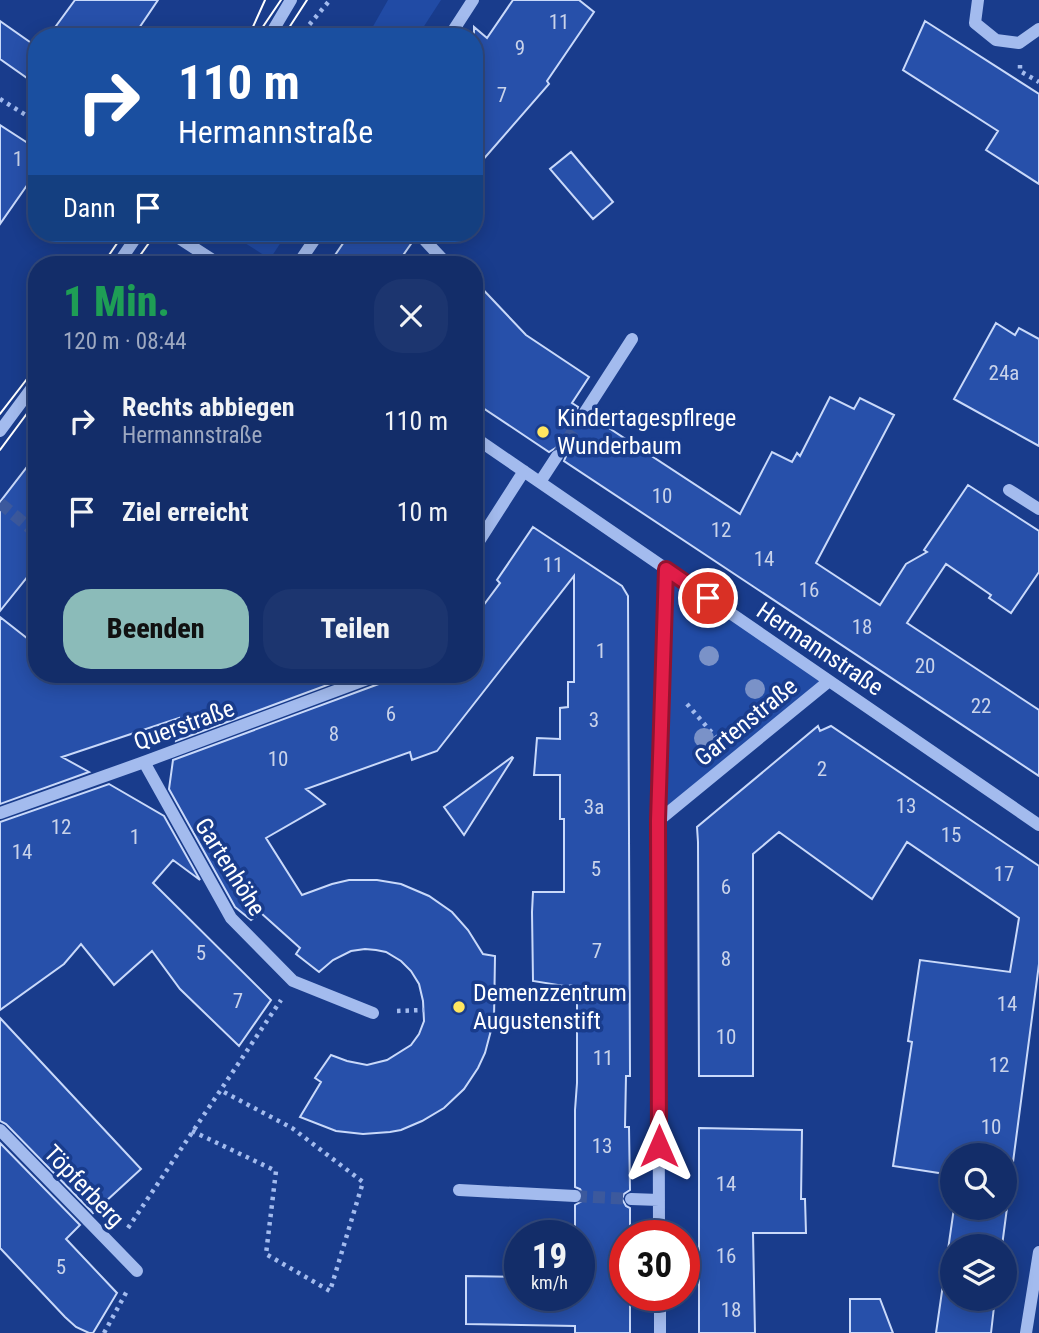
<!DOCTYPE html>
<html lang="de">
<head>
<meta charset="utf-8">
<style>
	:root { --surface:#132d69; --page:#1c356f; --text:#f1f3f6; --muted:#9da8c0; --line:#32497d; --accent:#8bbbb9 }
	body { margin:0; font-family:"Roboto Condensed",sans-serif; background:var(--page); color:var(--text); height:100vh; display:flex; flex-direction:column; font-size:26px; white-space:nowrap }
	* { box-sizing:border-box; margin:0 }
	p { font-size:23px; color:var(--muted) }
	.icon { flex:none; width:38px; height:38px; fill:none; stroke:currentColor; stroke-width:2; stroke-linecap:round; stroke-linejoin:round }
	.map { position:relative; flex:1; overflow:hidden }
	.details { position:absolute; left:28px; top:256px; width:455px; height:427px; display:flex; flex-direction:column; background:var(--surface); border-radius:28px; box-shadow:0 4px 18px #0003,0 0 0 2px var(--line) }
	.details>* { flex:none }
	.hud { position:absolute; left:28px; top:28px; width:455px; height:214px; border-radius:28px; box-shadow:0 4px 18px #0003,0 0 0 2px var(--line); background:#1a4fa0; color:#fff; overflow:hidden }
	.tools { position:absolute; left:940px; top:1143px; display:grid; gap:14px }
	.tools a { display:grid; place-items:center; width:77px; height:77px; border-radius:50%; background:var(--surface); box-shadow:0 4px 18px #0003,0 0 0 2px var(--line); font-size:35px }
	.speed { position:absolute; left:504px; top:1220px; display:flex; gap:14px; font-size:35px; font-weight:700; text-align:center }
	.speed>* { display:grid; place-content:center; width:91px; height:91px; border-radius:50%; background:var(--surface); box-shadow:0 4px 18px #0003,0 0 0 2px var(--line); line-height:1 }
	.speed small { font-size:18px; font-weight:400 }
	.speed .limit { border:10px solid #d22; background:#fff; color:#111 }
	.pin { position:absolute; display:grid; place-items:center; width:60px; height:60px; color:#fff; margin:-30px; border:4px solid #fff; border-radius:50%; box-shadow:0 2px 7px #0007 }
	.me { position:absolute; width:77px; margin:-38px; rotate:0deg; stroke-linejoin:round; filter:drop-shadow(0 0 5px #0008) }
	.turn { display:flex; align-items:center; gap:24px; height:147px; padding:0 35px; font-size:32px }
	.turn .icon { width:91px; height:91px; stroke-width:2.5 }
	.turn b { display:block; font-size:49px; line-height:60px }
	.then { display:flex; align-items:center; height:66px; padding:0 35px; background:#0003; gap:14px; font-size:26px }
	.round { display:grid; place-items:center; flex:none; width:74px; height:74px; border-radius:28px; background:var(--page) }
	.head { display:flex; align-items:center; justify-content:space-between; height:119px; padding:0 35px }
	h1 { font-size:42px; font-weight:800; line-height:52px; color:#1e9e55 }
	.cta { display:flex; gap:14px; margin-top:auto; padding:14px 35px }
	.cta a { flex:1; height:80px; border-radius:28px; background:var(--accent); color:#111; font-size:28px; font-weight:800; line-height:80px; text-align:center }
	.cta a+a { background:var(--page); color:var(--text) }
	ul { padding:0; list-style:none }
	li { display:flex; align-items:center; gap:21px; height:91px; padding:0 35px }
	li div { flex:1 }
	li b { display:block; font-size:26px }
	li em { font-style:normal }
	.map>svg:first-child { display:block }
	.green { fill:#214ba5 }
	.building { fill:#2750aa; stroke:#c9d9fa; stroke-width:2 }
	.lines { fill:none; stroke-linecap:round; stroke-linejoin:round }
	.minor-tunnel { stroke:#3c599d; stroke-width:12; stroke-dasharray:12 6; stroke-linecap:butt }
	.path { stroke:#a3bbee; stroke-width:4.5; stroke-dasharray:3.5 5; stroke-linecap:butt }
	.minor { stroke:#a3bbee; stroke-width:12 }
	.tram { stroke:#fff; stroke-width:2 }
	.tree { fill:#7a92c8 }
	.route-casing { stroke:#92132f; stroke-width:18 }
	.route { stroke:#e11d48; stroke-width:12 }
	.poi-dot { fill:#ffe660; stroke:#193c8c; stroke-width:2.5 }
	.labels { text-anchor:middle; stroke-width:7; stroke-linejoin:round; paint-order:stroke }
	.number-label { font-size:21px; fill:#c9d3ea }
	.poi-label { font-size:24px; fill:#fff; stroke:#193c8c; text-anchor:start }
	.street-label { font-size:24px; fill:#fff; stroke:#193c8c }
</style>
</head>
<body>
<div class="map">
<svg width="1039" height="1333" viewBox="0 0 1039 1333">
	<rect width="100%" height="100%" fill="#193c8c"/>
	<path class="green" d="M388,0H441L417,37H367Z
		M229,233H287L270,259Z
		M666,569L829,681L658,821Z"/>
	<path class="building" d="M75,0H158L133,37H48Z
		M513,0H579L594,12L547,81L549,84L474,170V27L487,38Z
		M0,21L37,47V85L0,59Z
		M925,21L1039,94V184L986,150L998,131L903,70Z
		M0,125L37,149V171L0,224Z
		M571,152L613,202L593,219L550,169Z
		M350,233H409L413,241L397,264H329Z
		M474,280L526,335L589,377L572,403L578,407L576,412L580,419L585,421L592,417L740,514L772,452L792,462L797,453L800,456L830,397L854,409L860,398L894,415L816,563L880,605L906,564L927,552L924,550L968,485L1039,531V572L1011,613L989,598L991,595L946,564L907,623L1039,710V776L564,461L566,456L562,449L557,447L549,452L474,402Z
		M996,323L1015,335L1019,328L1039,339V446L954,399Z
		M37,454V565L0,611V502Z
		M533,527L622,586L628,596L630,1076H626L625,1127H629L630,1190L624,1194L622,1199L626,1206L630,1208V1236H625V1295H630V1333H575V1326L466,1324V1276L520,1277V1295H579V1236H575V1205L582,1201L584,1196L580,1189L575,1187V1110L577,1083V988L533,981L532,912L533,892H564V819H560V775H534L537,738L560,739V708L568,707V682H574V576L437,751L412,760L410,752L306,789L325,804L266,838L302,895L332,884L349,880H377L401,884L429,896L452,912L468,930L483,954L495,956L494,1019L485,1053L478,1068L464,1089L444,1108L422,1121L401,1130L390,1132L363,1134L336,1131L300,1117L321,1082L315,1078L331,1055L347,1061L367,1065L387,1060L411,1045L419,1034L424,1021L423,1001L419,984L411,971L401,961L386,952L376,950L365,949L351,951L333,960L319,972L296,954L300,948L261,913L251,920L235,907L169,789L173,760L384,682L388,679L390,674H474V618L500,583L497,580Z
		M0,617L37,646V674H357L176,741L179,718L62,757L89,772L0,804Z
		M818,726L820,731L831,726L1039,866V964L1002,1246H952V1298H995L991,1333H936L954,1208H1004V1155H952V1175L893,1166L912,1042L908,1041L920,960L1010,972L1019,918L907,842L872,899L779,832L753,854V1076H699L698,842L697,827Z
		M512,757L513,758L464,835L444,807Z
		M109,784L164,816L200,880L173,860L153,883L271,1000L239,1046L180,989L152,951L114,985L81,944L64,964L0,1010V822Z
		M0,1018L141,1169L93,1213L6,1124L0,1121Z
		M699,1128L802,1130L801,1199H805L806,1233H753L755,1333H699Z
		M0,1143L80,1225L66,1239L117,1293L93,1333H89L76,1327L65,1317L0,1248Z
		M850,1299H880L893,1333H850Z"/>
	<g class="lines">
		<path class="minor-tunnel" d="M557,456L585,412
			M0,503L37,534
			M575,1196L631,1199"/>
		<path class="path" d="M304,31L330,0
			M1020,65V71L1039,82
			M0,99L37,122
			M687,704L720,742
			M493,995L577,986
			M397,1011L424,1010
			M192,1131L276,1171L266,1254L330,1291L363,1182L292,1128L220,1090
			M128,1228L281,1000
			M104,1333L127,1291"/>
		<path class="minor" d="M978,0L975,23L996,40L1019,43L1039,29
			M269,37L291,0
			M449,37L473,0
			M171,233L219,264
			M418,233L447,264
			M118,264L139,233
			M298,264L319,233
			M585,412L632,339
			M0,431L37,381
			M474,437L1039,825
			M540,482L557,456
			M1009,490L1039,509
			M474,549L524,471
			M144,762L231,918L293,981L373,1013
			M0,813L144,762L381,674
			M658,821L829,681
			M0,1130L137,1271
			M459,1190L575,1196
			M631,1199L659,1200
			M659,1236L658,821L666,569
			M660,1295V1333
			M1026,1333L1039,1252"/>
		<path class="tram" d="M252,29L265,0
			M256,37L281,0
			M283,37L307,0
			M103,264L124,233
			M134,264L156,233
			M0,414L37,366
			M0,450L37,400"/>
	</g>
	<g class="tree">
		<circle cx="709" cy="656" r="10"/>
		<circle cx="755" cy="689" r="10"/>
		<circle cx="704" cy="738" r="10"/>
	</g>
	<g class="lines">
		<g class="route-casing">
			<path id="route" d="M659,1146L658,821L666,569L708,598"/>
		</g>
		<use href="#route" class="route"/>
	</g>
	<g class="poi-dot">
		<circle cx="543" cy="432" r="7"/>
		<circle cx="459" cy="1007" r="7"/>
	</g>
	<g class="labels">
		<g class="number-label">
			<text x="559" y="29">11</text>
			<text x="520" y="55">9</text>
			<text x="502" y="102">7</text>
			<text x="18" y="166">1</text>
			<text x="1004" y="380">24a</text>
			<text x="662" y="503">10</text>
			<text x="721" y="537">12</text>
			<text x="764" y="566">14</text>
			<text x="553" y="572">11</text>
			<text x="809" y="597">16</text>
			<text x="862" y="634">18</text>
			<text x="601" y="658">1</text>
			<text x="925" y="673">20</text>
			<text x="981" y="713">22</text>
			<text x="391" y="721">6</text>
			<text x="594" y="727">3</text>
			<text x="334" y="741">8</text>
			<text x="278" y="766">10</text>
			<text x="822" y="776">2</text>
			<text x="906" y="813">13</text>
			<text x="594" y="814">3a</text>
			<text x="61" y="834">12</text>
			<text x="951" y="842">15</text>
			<text x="135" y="844">1</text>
			<text x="22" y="859">14</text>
			<text x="596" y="876">5</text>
			<text x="1004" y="881">17</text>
			<text x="726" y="894">6</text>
			<text x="597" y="958">7</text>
			<text x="201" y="960">5</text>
			<text x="726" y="966">8</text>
			<text x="238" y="1008">7</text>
			<text x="1007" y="1011">14</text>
			<text x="726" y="1044">10</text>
			<text x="603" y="1065">11</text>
			<text x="999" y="1072">12</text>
			<text x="991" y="1134">10</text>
			<text x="602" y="1153">13</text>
			<text x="726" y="1191">14</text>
			<text x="726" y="1263">16</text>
			<text x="61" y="1274">5</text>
			<text x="731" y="1317">18</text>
		</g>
		<g class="poi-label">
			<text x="557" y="426">Kindertagespflrege<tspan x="557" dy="28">Wunderbaum</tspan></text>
			<text x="473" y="1001">Demenzzentrum<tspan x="473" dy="28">Augustenstift</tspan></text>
		</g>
		<g class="street-label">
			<text transform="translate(820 649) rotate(34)" y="8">Hermannstraße</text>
			<text transform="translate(746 722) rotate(-39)" y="8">Gartenstraße</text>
			<text transform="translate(184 725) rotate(-20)" y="8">Querstraße</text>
			<text transform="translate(230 867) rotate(58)" y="8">Gartenhöhe</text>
			<text transform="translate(84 1186) rotate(46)" y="8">Töpferberg</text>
		</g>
	</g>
</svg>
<div class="tools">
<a><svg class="icon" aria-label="search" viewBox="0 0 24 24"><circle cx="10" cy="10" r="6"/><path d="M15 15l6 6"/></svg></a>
<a><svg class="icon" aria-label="layers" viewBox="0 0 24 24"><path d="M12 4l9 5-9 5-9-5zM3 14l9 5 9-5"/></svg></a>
</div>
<div class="speed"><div>19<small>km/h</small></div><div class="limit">30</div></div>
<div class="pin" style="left:708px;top:598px;background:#d93025"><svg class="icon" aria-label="arrive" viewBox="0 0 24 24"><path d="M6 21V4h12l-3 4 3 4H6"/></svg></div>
<svg class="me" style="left:659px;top:1146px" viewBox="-20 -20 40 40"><path d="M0-17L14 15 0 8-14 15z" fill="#e11d48" stroke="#fff" stroke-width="4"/></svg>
<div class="hud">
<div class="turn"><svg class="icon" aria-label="right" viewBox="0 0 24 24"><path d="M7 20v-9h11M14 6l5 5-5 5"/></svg><div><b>110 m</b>Hermannstraße</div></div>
<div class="then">Dann<svg class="icon" aria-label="arrive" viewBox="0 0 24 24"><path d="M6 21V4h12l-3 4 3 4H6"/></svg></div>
</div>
<section class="details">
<div class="head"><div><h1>1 Min.</h1><p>120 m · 08:44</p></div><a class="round"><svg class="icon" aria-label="close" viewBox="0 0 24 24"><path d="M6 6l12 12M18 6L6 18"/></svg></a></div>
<ul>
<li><svg class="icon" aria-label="right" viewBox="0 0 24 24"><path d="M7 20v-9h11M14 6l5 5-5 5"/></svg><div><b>Rechts abbiegen</b><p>Hermannstraße</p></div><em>110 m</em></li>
<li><svg class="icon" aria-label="arrive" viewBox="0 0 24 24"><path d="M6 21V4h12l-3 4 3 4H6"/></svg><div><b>Ziel erreicht</b></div><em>10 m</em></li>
</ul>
<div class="cta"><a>Beenden</a><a>Teilen</a></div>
</section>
</div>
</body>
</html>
